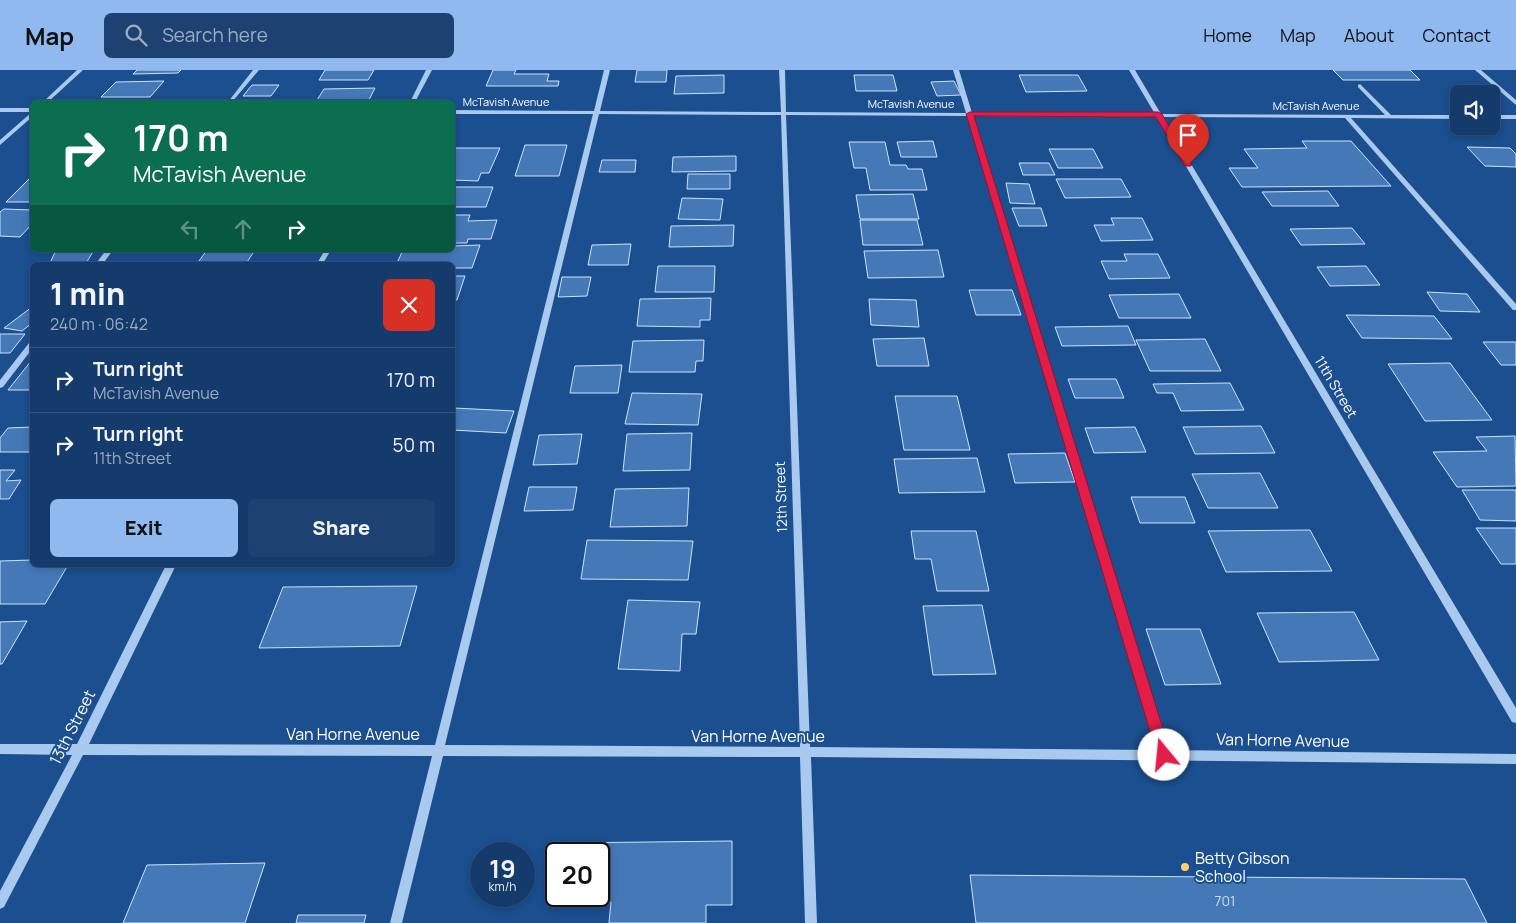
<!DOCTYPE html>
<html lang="en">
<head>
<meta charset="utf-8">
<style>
	:root { --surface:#143b6b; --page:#1d4271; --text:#f1f3f6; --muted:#9dadc1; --line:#33557e; --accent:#90b9f0 }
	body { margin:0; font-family:Manrope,sans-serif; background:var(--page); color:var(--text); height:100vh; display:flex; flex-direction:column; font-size:19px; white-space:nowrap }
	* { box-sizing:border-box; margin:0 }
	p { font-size:16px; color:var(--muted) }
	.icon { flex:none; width:28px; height:28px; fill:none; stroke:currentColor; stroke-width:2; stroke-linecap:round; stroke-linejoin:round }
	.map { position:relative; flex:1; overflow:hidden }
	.details { position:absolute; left:30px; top:192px; width:425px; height:305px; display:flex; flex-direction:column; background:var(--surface); border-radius:8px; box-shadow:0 2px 8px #0003,0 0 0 1px var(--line) }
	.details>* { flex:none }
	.banner { position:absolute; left:30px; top:30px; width:425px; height:152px; border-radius:8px; box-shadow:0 2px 8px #0003,0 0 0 1px var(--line); background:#0b6e4f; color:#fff; overflow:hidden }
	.buttons { position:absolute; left:1450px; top:15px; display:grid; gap:10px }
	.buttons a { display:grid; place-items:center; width:50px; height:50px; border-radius:8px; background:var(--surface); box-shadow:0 2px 8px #0003,0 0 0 1px var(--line); font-size:25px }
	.speed { position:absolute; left:470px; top:772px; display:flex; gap:10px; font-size:25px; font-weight:700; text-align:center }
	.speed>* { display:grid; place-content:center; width:65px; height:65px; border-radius:50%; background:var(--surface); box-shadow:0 2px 8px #0003,0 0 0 1px var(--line); line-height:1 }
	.speed small { font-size:12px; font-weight:400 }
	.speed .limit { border:2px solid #111; border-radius:8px; background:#fff; color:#111 }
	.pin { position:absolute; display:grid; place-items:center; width:42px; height:42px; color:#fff; margin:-51px -21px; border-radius:50% 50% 50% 0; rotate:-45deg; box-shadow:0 0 5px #0007 }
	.pin .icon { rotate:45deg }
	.me { position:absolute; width:55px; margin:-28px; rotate:343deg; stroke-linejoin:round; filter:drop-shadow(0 0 4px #0008) }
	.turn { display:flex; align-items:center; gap:18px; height:105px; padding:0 20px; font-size:22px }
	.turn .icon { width:65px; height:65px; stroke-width:2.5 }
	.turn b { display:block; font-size:35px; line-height:42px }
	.lanes { display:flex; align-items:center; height:48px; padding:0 20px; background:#0003; justify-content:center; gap:25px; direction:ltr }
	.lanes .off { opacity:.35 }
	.round { display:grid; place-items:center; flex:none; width:52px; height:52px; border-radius:8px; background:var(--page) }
	.overview { display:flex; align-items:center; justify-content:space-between; height:85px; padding:0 20px }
	h1 { font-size:30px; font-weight:800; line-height:38px }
	.cta { display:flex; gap:10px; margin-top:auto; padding:10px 20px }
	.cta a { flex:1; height:58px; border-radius:8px; background:var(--accent); color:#111; font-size:20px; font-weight:800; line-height:58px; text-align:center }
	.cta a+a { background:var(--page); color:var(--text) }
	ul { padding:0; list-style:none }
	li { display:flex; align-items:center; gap:15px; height:65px; padding:0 20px; border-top:1px solid var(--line) }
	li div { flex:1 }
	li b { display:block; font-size:19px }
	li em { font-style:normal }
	header { display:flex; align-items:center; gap:30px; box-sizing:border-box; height:70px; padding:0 25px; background:var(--accent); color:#111 }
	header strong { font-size:24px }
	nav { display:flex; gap:28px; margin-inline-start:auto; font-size:18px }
	.search { width:350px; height:45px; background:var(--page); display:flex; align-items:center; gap:12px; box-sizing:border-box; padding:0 18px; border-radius:8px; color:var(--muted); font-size:19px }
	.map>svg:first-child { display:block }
	.building { fill:#4478b7; stroke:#cfe3fa }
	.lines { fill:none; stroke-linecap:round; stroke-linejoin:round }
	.minor { fill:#a9c9ee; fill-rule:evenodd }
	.route { fill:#e11d48; stroke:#92132f }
	.poi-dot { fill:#ffd166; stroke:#1b4f8f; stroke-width:2 }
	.labels { text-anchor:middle; stroke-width:4; stroke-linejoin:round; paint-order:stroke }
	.far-street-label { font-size:11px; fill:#fff; stroke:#1b4f8f }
	.street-label { font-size:14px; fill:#fff; stroke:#1b4f8f }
	.near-number-label { font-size:14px; fill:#d0dded }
	.near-street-label { font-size:16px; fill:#fff; stroke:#1b4f8f }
	.near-poi-label { font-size:16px; fill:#fff; stroke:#1b4f8f; text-anchor:start }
</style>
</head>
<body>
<header>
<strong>Map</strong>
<div class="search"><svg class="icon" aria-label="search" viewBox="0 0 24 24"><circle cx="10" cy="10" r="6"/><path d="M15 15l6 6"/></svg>Search here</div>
<nav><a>Home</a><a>Map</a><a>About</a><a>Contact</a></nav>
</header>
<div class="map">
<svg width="1516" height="853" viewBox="0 0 1516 853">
	<rect width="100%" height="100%" fill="#1b4f8f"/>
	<path class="building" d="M137,0H181L178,3L133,4Z
		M325,0H374L368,10H319Z
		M493,0H516L514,4H549L547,11H559L558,16H486Z
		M637,0H667L666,12H635Z
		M1333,0H1410L1420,10H1343Z
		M724,5V23L674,24L676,6Z
		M854,5H893L897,21H856Z
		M1019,5H1078L1087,21L1026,22Z
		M164,11L150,27H101L116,12Z
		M954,11L961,25L937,26L931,12Z
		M252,15H279L271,26H243Z
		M375,18L369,30H317L324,19Z
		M933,71L937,87H901L897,72Z
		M1302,71H1351L1391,116L1242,117L1229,98H1258L1244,79L1307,78Z
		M849,72H885L890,95H906L908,99H922L927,120H870L866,98H854Z
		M525,75H567L559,106H515Z
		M1467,77L1510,78L1516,84V97L1485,96Z
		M452,78H500L489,103H481L478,111L452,110Z
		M1049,79H1093L1103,98H1058Z
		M736,86V101L672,102L673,87Z
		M602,90H636L635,102H599Z
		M1019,93H1049L1055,105H1023Z
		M688,104H730V119H687Z
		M29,109H32V132H6Z
		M1056,109H1121L1131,127L1065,128Z
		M1006,113L1029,114L1035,134L1010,133Z
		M452,117H493L486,137H452Z
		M1328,121L1339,136H1272L1262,122Z
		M913,124L919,149H860L856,125Z
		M682,128L723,129L720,150L678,149Z
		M1012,138H1041L1047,156H1019Z
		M4,139L32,140V154L20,167L0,166V142Z
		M452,145H470L468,151L497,150L491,169H468L467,173H452Z
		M1111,148H1142L1153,170L1101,171L1094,155H1114Z
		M860,150H917L923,175H863Z
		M734,155L733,176L669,177L671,156Z
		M1352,158L1365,174L1301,175L1290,159Z
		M631,174L628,195H588L592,175Z
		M480,175L472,198H452V195H396L403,180H452V176Z
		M56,180H94L85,195H49Z
		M207,180H255L245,195H196Z
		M938,180L944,207L868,208L864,181Z
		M1124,184H1158L1170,208L1109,209L1101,191H1127Z
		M658,196H715L714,222H655Z
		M1366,196L1380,215L1330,216L1317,197Z
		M452,206H465L457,230H452Z
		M562,207H591L587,226L558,227Z
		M969,220H1012L1021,245H976Z
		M1427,222L1467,224L1480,242L1440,241Z
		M1179,224L1191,248H1119L1109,225Z
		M711,228L710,250H700V257L637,256L640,229Z
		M869,229L916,230L919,257L871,255Z
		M32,237V253L22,261L4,258Z
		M1346,245L1434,246L1452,269L1362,268Z
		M1128,256L1136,275L1062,276L1055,257Z
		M0,264H25L10,283H0Z
		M924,268L929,296H877L873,269Z
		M1205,269L1221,301H1150L1136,270Z
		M704,270L703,291H696L695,302H629L633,271Z
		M1483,272H1516V295H1501Z
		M31,291L32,320H8Z
		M1450,293L1492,350L1425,351L1388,294Z
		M622,295L618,323H570L575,296Z
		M1068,309H1116L1124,328H1075Z
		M1230,313L1244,340L1181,341L1173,323H1157L1153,314Z
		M632,323L702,324L698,355L625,354Z
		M895,326H957L970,380H904Z
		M454,338L514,341L506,363L452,360V342Z
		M1261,356L1275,383L1195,384L1183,357Z
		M32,357V378L30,382H0V368L8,358Z
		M1135,357L1146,382L1094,383L1085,358Z
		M692,363L690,400L623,401L627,364Z
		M582,364L577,394L533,395L539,365Z
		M1515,366L1516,416L1457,417L1433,382L1487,381L1476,367Z
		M1065,383L1075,412L1015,413L1008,384Z
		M977,388L985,422L899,423L894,389Z
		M0,400H15L6,411L21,410L9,429H0Z
		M1260,403L1278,438H1208L1192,404Z
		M529,417H577L573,440L524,441Z
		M689,418L687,456L610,457L615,419Z
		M1462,420H1516V451L1480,450Z
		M1131,427H1185L1195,453H1140Z
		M1476,458H1516V494H1501Z
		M1310,460L1332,501L1226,502L1208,461Z
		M911,461H976L989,521H937L931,489H915Z
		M587,470L693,471L688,510L581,509Z
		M32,490V495H68L45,534H0V491Z
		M417,516L400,576L259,578L283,517Z
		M628,530L700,532L696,564H682L680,601L618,599Z
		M982,535L996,604L933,605L923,536Z
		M1354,542L1379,590L1279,592L1257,543Z
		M27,551L2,594H0V552Z
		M1146,559H1200L1221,614L1165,615Z
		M732,771V835H706V853H609L611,832L557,833V826H599V784H562L564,773Z
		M265,793L245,853H123L147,795Z
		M970,805L1465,809L1487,853H976Z
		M298,845H366L364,853H296Z"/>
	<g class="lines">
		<path class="minor" d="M77,0H83L48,32H43Z
			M253,0H259L232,32H228Z
			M426,0H432L415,32H410Z
			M604,0H610L600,41L781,42L779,0H785L786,42L966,43L953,0H959L972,43L1155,44L1129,0H1135L1161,44L1385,45L1358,17V15L1360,14L1391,45H1459V49L1351,48L1516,234V240H1513L1345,48L1163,47L1516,638V653L1512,652L1157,47L973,46L1168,680L1516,684V694L811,687L817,853H805L800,687L443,686L402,853H390L432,686L83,685L4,837L0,839V821L72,685L0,684V674H77L166,495H176L89,674L435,675L593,44H452V40L594,41ZM599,44L781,45L800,677L445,675ZM786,45L967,46L1157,680L810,677Z
			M1475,0H1481L1516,30V35Z
			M0,38H32V42H0Z
			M32,42V47L0,75V70Z
			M1491,45H1516V49H1491Z
			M106,180H113L102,195H95Z
			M325,180H331L322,195H316Z
			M29,273H32V279L3,317L0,318V310Z"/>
	</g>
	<path class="route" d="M1158,42L1162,44L1192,95L1190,96H1185L1156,47L974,46L1171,685L1169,690L1164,692L1159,690L1157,685L966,44L970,42Z"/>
	<circle class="poi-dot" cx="1185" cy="797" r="5"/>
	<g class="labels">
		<g class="far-street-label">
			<text x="506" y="36">McTavish Avenue</text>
			<text x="911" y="38">McTavish Avenue</text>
			<text x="1316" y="40">McTavish Avenue</text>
		</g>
		<g class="street-label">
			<text transform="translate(1336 317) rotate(59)" y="5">11th Street</text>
			<text transform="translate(781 427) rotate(-92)" y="5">12th Street</text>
		</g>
		<g class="near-number-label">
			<text x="1225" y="836">701</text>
		</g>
		<g class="near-street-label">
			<text transform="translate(72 657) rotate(-63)" y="6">13th Street</text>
			<text x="353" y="670">Van Horne Avenue</text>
			<text x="758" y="672">Van Horne Avenue</text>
			<text transform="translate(1283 670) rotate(1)" y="6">Van Horne Avenue</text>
		</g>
		<g class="near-poi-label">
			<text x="1195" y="794">Betty Gibson<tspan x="1195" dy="18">School</tspan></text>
		</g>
	</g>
</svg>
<div class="buttons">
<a><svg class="icon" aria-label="sound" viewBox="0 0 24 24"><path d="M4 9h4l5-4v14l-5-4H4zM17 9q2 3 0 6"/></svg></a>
</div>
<div class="speed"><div>19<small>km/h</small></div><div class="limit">20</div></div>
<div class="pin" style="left:1188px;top:95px;background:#d93025"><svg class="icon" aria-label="arrive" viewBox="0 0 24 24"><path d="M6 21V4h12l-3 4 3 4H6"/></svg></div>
<svg class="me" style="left:1164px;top:685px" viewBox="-20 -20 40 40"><circle r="19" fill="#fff"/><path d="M0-13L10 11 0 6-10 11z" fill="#e11d48"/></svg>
<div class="banner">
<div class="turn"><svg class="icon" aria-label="right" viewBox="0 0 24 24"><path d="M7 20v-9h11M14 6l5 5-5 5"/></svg><div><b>170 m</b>McTavish Avenue</div></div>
<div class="lanes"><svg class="icon off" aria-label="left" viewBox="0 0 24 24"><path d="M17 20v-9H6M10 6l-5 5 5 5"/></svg><svg class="icon off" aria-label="ahead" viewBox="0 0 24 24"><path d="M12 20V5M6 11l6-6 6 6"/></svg><svg class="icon" aria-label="right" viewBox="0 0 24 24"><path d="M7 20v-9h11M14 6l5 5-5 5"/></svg></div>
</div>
<section class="details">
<div class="overview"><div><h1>1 min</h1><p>240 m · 06:42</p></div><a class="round" style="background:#d93025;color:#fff"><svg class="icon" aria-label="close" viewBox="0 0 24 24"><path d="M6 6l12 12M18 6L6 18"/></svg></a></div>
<ul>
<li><svg class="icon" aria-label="right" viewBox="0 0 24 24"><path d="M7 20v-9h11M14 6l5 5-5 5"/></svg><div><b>Turn right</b><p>McTavish Avenue</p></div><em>170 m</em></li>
<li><svg class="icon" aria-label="right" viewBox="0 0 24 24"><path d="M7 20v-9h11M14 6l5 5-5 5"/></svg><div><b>Turn right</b><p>11th Street</p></div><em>50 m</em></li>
</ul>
<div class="cta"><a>Exit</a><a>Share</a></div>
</section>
</div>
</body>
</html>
